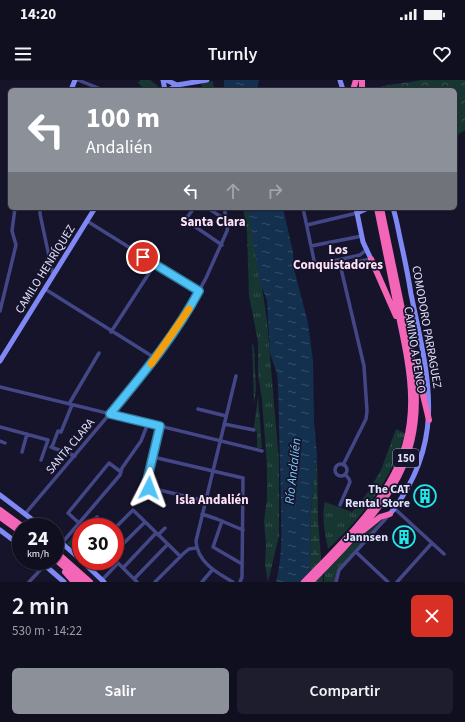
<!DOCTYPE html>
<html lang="es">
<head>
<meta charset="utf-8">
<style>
	:root { --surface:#100f20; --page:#1e1d2d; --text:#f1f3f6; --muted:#9c9ca5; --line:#302f3e; --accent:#8c9099 }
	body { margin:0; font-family:"Source Sans 3",sans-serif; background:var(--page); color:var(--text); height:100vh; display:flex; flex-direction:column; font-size:15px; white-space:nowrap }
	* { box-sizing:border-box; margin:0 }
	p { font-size:13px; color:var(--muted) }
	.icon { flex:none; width:22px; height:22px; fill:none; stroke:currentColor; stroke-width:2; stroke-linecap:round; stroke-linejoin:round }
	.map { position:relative; height:502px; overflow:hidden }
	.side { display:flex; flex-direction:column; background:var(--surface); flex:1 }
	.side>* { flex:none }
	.hud { position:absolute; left:8px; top:8px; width:449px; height:122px; border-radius:6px; box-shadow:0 1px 3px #0004,0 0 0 1px var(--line); background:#8c9099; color:#fff; overflow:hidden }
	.speed { position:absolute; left:12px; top:438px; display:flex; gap:8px; font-size:20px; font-weight:700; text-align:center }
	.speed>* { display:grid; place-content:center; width:52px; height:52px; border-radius:50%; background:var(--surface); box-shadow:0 1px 3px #0004,0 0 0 1px var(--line); line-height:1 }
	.speed small { font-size:10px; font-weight:400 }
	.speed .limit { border:6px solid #d22; background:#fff; color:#111 }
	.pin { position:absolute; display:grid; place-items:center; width:34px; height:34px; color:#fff; margin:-17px; border:2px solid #fff; border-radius:50%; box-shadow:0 1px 4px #0007 }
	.me { position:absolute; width:44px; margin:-22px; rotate:3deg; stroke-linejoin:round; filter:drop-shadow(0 0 3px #0008) }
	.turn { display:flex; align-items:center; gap:14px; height:84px; padding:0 12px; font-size:18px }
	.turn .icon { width:52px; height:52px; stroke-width:2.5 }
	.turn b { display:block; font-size:28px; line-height:34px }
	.lanes { display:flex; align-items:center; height:38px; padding:0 12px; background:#0003; justify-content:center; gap:20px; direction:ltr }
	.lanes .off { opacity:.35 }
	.round { display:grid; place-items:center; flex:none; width:42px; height:42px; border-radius:6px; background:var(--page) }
	.overview { display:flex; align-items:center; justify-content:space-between; height:68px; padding:0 12px }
	h1 { font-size:24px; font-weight:600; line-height:30px }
	.cta { display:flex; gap:8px; margin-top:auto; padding:8px 12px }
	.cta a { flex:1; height:46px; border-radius:6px; background:var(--accent); color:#fff; font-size:16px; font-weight:600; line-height:46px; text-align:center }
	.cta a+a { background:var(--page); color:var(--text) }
	.status { display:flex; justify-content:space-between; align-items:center; height:28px; padding:0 20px; background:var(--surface); direction:ltr }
	.status svg { height:11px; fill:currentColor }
	header { display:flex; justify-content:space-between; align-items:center; height:52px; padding:0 12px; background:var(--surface); font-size:18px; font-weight:600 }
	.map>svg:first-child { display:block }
	.grass { fill:url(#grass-tufts) }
	.forest { fill:url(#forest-crowns) }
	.wetland { fill:url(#wetland-marsh) }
	.green { fill:#173531 }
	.water { fill:url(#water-ripples) }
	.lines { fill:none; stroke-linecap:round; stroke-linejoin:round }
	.street { stroke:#434786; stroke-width:3.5 }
	.secondary { stroke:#7f88f5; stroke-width:5 }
	.highway { stroke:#f265b7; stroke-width:6 }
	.route-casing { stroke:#337fa1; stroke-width:10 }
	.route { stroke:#4fc3f7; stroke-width:7 }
	.slow { stroke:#f59e0b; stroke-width:7 }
	.labels { text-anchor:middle; stroke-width:3.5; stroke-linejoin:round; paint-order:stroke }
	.shield { fill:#16142b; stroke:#a4a3bd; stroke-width:1 }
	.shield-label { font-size:11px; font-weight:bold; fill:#e1e0fc }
	.street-label { font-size:12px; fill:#e1e0fc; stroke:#16142b }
	.poi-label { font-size:12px; font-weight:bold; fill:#e1e0fc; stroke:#16142b; text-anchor:end }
	.neighbourhood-label { font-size:13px; font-weight:bold; fill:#fde2f6; stroke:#16142b }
	.water-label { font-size:13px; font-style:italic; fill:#77c6f4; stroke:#16142b }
</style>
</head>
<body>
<div class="status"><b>14:20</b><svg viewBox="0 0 49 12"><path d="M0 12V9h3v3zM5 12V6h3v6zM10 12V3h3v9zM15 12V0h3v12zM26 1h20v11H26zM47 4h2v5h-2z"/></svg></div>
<header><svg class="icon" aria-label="menu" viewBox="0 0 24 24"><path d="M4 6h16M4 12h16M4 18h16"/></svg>Turnly<svg class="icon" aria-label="heart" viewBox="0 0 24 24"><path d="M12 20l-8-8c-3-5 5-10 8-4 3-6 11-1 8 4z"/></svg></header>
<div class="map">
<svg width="465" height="502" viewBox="0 0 465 502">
	<defs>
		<pattern id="grass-tufts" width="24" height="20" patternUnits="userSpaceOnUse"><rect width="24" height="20" fill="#173531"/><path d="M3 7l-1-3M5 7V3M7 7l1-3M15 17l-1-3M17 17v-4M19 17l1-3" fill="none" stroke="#385250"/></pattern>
		<pattern id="forest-crowns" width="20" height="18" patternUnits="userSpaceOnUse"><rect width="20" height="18" fill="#173531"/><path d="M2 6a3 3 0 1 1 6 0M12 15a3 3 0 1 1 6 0" fill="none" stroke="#385250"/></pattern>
		<pattern id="wetland-marsh" width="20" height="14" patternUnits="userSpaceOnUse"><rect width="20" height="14" fill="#173531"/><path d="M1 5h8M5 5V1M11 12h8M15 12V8" fill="none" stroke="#385250"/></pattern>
		<pattern id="water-ripples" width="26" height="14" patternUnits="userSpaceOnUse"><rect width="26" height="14" fill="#14304f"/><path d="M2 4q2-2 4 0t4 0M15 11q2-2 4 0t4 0" fill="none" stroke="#364e69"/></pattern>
	</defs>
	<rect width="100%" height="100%" fill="#16142b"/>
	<path class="grass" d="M213,1L214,10H203L201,4Z
		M243,128H250L267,240L279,382V456L268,502L265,484L266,465L264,441L267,419V388L262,320L258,294V262L249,216L247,151Z
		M252,262L254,267L256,309L254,325Z
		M258,316L262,368H257V352L254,347Z
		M396,349L405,353C393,399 362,437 328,469C325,454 321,437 325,422L352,432L368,412L381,390Z
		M384,438L338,489L334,502H324V492L335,482L348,468Z"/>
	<path class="forest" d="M421,0H465V50L455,57V10H371C387,3 404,4 421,0Z"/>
	<path class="wetland" d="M317,375L318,440L323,502H312L310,486L311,430Z"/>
	<path class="green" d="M140,0H150L158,6L155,10H146L138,3Z
		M77,453L81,457V476L67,463Z"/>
	<path class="water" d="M224,0H259L257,10H224Z
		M248,128H283L293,172L294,189L308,243L313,281L314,340L317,375L311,430L310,486L312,502H276C283,476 281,450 281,423C280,384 279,344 278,304L277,294L270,273L267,220L259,200Z"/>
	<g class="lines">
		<path class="street" d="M78,0L103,10
			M40,128V134L53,195
			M194,128L186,139L187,141L222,165
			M208,128L227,141
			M303,128L315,185
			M87,141L199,211
			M307,145L357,133
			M311,166L362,156
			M339,180L364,286L367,331L366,339L343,385
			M315,185L319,189L371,179
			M315,185L360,175L366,170
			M45,209L155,278
			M0,231L16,165L12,151L15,128
			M111,252L155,184
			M0,307L262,371
			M69,324L99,273
			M198,329L226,336
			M224,344L254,350
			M161,346L147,401L148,406L151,408L205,421
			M0,347L48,360L41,380
			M0,361L5,363
			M51,367L75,376
			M52,367L58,351L61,352L72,325
			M22,372L27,354
			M153,377L243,398L242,497L240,502
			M335 390a6 6 0 1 1 12 0a6 6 0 1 1-12 0Z
			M340,425L350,402L349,399L345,394
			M395,429L444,474
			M25,434L140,298L177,248L187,233L206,198L227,151L228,146L224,128
			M202,434L217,439L243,450
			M222,441L213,467L242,484
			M79,443L68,433L109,383L121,392
			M87,447L97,437
			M115,448L133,430L180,476
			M158,455L165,448
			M62,463L120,395L122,388L141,361L148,343
			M115,472L145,442
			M356,472L388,502
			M115,480L137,502
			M123,488L156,453
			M134,499L168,464
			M102,500L118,483
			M29,502L45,485
			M155,502L184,473L189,469L196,468
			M202,502L213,489
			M233,502C217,493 197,482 196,461L236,296
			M336,502L339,490L389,435
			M397,502L432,463"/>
		<path class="secondary" d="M163,0L165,10
			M166,0L177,5
			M340,0L343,10
			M71,10L75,0
			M169,10L177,5L207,0
			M356,128L363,162L371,179
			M357,133L368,128
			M0,281L95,128
			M0,415L42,447
			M390,434C448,361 428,296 411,214C408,195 404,176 400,158C398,148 396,137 393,128
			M0,450L21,466
			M55,457L81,480
			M40,481L64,502
			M82,481L104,502"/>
		<path class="highway" d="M353,10L356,0
			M362,10V0
			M371,179L396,236
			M417,290L429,340
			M0,430L23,447
			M0,437L21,452
			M359,454L380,437L390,434
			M55,471L90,502
			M55,479L82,502
			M65,492L74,502
			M304,502C333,472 368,439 389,403C423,346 411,293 398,232C391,197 384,163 377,128
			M311,502C342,470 376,437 398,397C427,341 415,288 402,229C395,195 388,162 381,128"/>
	</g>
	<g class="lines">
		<g class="route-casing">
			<path id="route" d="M143,177L199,211C175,256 142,295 110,334L160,346L147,401L149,408"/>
		</g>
		<use href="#route" class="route"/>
		<path class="slow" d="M151,284L189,229"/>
	</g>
	<defs>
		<g id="building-ring" transform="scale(1.15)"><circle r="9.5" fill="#16142b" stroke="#1cecec" stroke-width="1.5"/><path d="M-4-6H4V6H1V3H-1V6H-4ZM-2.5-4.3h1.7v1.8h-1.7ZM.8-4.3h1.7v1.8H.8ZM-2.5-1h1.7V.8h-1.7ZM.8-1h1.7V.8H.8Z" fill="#1cecec"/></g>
	</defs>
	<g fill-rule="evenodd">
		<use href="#building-ring" x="425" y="416"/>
		<use href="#building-ring" x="404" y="457"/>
	</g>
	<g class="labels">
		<rect class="shield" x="393" y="369" width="26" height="18" rx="3"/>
		<g class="shield-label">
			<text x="406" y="382">150</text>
		</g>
		<g class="street-label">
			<text transform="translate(45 189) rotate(-58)" y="4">CAMILO HENRÍQUEZ</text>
			<text transform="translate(427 247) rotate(80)" y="4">COMODORO PARRAGUEZ</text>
			<text transform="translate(415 270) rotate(81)" y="4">CAMINO A PENCO</text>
			<text transform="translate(70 366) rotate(-50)" y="4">SANTA CLARA</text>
		</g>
		<g class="poi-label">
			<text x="410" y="413">The CAT<tspan x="410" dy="14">Rental Store</tspan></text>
			<text x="388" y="461">Jannsen</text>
		</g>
		<g class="neighbourhood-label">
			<text x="213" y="146">Santa Clara</text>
			<text x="338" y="174">Los<tspan x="338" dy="15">Conquistadores</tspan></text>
			<text x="212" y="424">Isla Andalién</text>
		</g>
		<g class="water-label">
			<text transform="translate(292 391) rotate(-84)" y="5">Río Andalién</text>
		</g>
	</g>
</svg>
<div class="speed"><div>24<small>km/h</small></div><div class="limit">30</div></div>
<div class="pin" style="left:143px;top:177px;background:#d93025"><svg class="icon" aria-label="arrive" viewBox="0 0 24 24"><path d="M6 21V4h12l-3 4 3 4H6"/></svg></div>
<svg class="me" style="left:149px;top:408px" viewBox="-20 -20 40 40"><path d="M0-17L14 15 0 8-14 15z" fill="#4fc3f7" stroke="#fff" stroke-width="4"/></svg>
<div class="hud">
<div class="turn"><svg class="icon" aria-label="left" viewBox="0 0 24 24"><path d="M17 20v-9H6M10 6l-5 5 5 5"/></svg><div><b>100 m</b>Andalién</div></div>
<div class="lanes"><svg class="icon" aria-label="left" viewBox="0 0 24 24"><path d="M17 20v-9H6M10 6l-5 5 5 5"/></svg><svg class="icon off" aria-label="ahead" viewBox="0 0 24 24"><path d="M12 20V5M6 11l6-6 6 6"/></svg><svg class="icon off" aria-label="right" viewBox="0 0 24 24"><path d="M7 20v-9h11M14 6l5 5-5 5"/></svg></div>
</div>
</div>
<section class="side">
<div class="overview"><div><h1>2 min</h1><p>530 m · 14:22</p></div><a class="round" style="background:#d93025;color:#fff"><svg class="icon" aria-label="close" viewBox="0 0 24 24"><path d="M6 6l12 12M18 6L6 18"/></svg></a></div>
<div class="cta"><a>Salir</a><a>Compartir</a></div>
</section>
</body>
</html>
